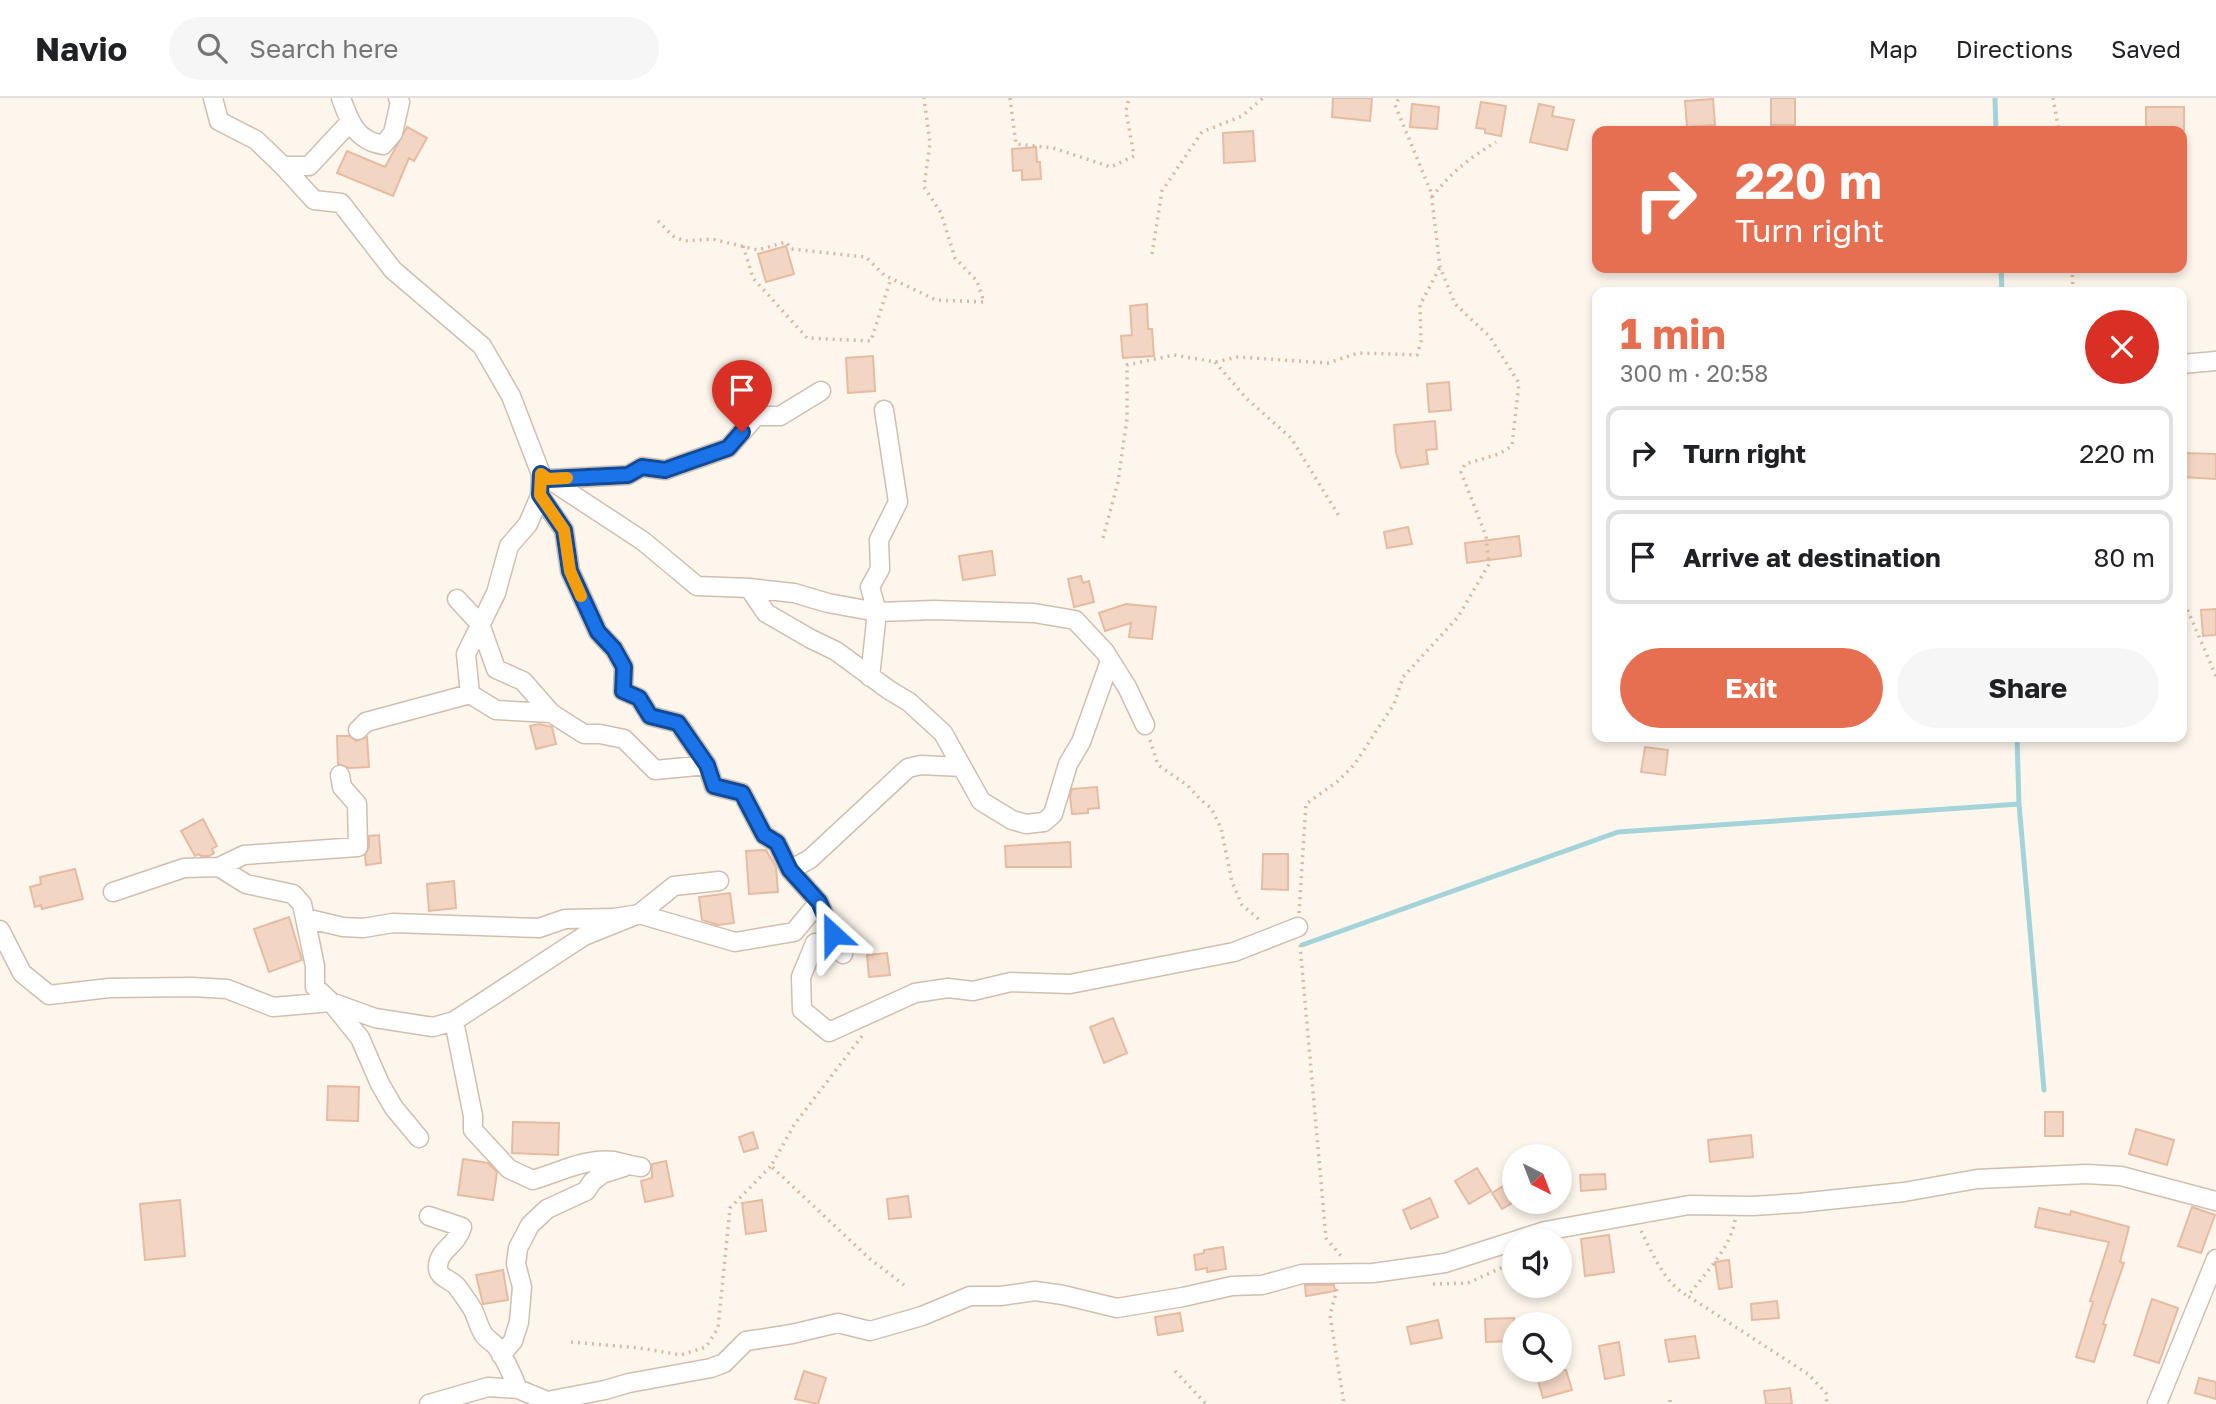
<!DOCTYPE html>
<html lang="en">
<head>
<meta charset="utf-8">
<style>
	:root { --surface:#fff; --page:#f6f6f6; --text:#202124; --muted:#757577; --line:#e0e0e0; --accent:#e76f51 }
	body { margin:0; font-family:"Golos Text",sans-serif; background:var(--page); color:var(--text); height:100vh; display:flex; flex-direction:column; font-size:26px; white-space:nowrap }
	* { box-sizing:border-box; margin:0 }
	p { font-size:23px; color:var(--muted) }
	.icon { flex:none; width:38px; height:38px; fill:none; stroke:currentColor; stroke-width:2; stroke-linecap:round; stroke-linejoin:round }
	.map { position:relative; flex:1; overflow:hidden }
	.sheet { position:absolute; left:1592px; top:189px; width:595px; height:455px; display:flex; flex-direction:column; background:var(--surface); border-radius:14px; box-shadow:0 4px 10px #0003 }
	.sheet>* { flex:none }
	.top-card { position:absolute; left:1592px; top:28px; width:595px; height:147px; border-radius:14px; box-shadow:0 4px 10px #0003; background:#e76f51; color:#fff; overflow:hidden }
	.needle { width:46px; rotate:138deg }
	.controls { position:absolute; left:1502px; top:1046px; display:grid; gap:14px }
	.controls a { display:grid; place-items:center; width:70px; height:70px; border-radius:50%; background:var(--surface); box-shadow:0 4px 10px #0003; font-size:35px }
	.pin { position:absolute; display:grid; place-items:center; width:60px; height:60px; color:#fff; margin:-72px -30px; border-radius:50% 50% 50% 0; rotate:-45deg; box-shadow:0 0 7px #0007 }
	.pin .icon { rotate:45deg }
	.me { position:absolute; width:77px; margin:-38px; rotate:336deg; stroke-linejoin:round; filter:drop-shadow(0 0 5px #0008) }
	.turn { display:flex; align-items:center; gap:24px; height:147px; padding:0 28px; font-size:32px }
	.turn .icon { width:91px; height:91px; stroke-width:2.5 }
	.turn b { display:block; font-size:49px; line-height:60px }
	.round { display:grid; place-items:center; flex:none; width:74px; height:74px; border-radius:37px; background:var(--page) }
	.headline { display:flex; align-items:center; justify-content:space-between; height:119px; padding:0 28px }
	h1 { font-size:42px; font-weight:700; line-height:52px; color:var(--accent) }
	.cta { display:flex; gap:14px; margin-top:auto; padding:14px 28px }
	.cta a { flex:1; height:80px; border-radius:42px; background:var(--accent); color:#fff; font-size:28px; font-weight:700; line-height:80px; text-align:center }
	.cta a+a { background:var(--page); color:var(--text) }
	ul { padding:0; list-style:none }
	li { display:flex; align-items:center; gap:21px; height:94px; margin:0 14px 10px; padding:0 14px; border:4px solid var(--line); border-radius:14px }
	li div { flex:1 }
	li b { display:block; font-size:26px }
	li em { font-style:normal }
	header { display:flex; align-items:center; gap:42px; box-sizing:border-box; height:98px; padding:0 35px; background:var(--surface); border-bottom:2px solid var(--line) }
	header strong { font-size:33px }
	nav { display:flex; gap:38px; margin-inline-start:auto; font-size:24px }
	.search { width:490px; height:63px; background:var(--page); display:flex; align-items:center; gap:18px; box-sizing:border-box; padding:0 24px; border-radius:38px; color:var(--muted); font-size:26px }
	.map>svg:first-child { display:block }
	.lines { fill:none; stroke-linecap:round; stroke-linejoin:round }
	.stream { stroke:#a5d3da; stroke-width:5 }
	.building { fill:#f3d5c3; stroke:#e6bba3; stroke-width:2 }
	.minor-casing { stroke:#d1beb0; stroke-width:21 }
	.path { stroke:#d9b8a5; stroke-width:3.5; stroke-dasharray:2 5; stroke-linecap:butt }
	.minor { stroke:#fff; stroke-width:18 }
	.route-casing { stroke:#114b97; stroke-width:18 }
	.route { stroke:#1a73e8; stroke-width:12 }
	.slow { stroke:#f59e0b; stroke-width:12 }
</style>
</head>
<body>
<header>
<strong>Navio</strong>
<div class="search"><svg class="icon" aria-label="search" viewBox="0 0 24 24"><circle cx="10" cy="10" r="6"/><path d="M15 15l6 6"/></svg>Search here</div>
<nav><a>Map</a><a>Directions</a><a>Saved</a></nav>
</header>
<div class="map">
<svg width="2216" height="1306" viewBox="0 0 2216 1306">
	<rect width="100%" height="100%" fill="#fdf6ec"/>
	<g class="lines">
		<path class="stream" d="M1995,0L1996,33
			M2001,170L2002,194
			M2017,639L2019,706L2044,992
			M1302,847L1618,734L2019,706"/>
	</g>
	<path class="building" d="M1333,0H1372L1370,23L1332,19Z
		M1771,0H1795V27H1771Z
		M1713,1L1715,27L1687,29L1685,3Z
		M1481,4L1506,8L1501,38L1485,35V31L1476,30Z
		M1412,6L1439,9L1437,31L1410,29Z
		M1539,6L1554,9L1552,18L1574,22L1567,52L1530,44Z
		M2146,9H2184V32H2146Z
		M407,29L427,40L414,63L409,60L393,98L337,75L347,53L385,69Z
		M1253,33L1255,63L1224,65L1223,35Z
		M1036,49L1037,64H1040L1041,81L1022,82V72L1013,73L1012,51Z
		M786,148L794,176L766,184L758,156Z
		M1147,206L1148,231H1152L1154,258L1123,260L1121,238L1132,237L1130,208Z
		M873,258L875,293L848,295L846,260Z
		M1449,284L1451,312L1429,314L1427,286Z
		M1435,323L1437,351L1426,352L1428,366L1401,370L1396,354L1394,327Z
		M2183,355L2216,356V381L2182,379Z
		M1408,429L1412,446L1387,450L1384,434Z
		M1519,438L1521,458L1467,465L1465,445Z
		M992,453L995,477L963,482L959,458Z
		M1081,478L1083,485L1089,483L1094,504L1074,509L1068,481Z
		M1126,506L1156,509L1152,541L1129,539L1131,525L1105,533L1099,515Z
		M2216,511V537L2203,538L2201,512Z
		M539,626L552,629L556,646L536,651L530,628Z
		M337,638H349L356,643L367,639L369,669L349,670L338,666Z
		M1645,649L1668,652L1665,677L1641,674Z
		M1097,689L1099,710L1088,711V715L1072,716L1070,698L1072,691Z
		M203,721L217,748L212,751L214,755L209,758H201L199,756L195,758L181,733Z
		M379,737L381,765L366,767L365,757L369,749V738Z
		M1070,744L1071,769H1006L1005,748Z
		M766,752L776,769L778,794L749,796L746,753Z
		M1263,756H1288V792L1262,791Z
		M75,771L83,801L42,811L41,807L35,809L30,789L41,786L40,779Z
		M454,783L456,810L429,813L427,786Z
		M730,795L734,825L718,827L702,822L699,799Z
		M289,819L302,862L269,874L254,831Z
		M887,855L890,877L869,879L867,857Z
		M1113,920L1127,955L1104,965L1090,929Z
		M328,988L359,989L358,1023L327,1022Z
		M2045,1014H2063V1038H2045Z
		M513,1024L559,1025L558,1057L512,1055Z
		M2136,1031L2174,1042L2167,1067L2129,1056Z
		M753,1034L758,1050L744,1054L739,1039Z
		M1751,1037L1753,1059L1710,1064L1708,1042Z
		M463,1061L488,1065L497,1074L493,1102L458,1097Z
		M666,1063L673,1098L645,1104L641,1083L652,1080V1066Z
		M1477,1070L1491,1093L1469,1106L1455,1083Z
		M1605,1076L1606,1091L1581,1093L1580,1077Z
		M1514,1081V1104L1502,1111L1492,1095Z
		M908,1098L911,1119L889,1121L887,1101Z
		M1430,1100L1438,1119L1411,1131L1403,1112Z
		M180,1102L185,1158L145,1162L140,1106Z
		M762,1102L766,1133L746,1136L742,1105Z
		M2192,1109L2215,1117L2201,1155L2178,1148Z
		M2039,1110L2070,1117L2071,1113L2129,1129L2120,1164L2124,1165L2103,1226L2106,1227L2094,1264L2076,1259L2093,1204L2090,1203L2109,1144L2035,1129Z
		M1609,1137L1614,1174L1585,1178L1581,1141Z
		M1223,1149L1226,1171L1207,1174V1170L1196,1172L1194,1157L1204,1155V1152Z
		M1729,1162L1732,1189L1719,1191L1715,1164Z
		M503,1172L508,1202L483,1206L476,1177Z
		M1305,1187H1334L1335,1193L1306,1198Z
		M2152,1201L2178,1210L2159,1265L2134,1257Z
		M1777,1203L1779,1220L1752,1222L1751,1206Z
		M1180,1215L1183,1233L1158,1237L1155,1219Z
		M1514,1220V1243L1486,1244L1485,1221Z
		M1438,1222L1442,1240L1411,1246L1407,1229Z
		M1695,1238L1699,1260L1669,1264L1665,1242Z
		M1619,1244L1624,1277L1605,1281L1599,1248Z
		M1535,1272H1566L1572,1292L1543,1300Z
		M804,1273L826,1280L818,1306L795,1301Z
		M2199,1280L2216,1284V1301L2195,1295Z
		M1790,1290L1792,1306H1766L1764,1293Z"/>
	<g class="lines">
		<g class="minor-casing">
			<path id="minor" d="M213,0L219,23L256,42L283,68
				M341,0C350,24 355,42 383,47L393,35L400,4L398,0
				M350,24L309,68H283L314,102L341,105L393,172L482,248L511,298L541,376L643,443L697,488L749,490L794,495L828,505L877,514L934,512L1034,515L1075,522L1105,554L1127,589L1145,627
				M2182,266L2216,263
				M541,376L540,398L564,432L570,473L598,534L614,551L624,569L623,593L639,600L650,618L678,625L707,667L714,688L742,695L764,737L777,745L790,772L819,804L839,851L843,856
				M548,381L628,377L642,369L665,372L728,350L756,318H780L821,293
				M749,490L766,515L811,541L836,553L889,592L909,604L943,635L981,703L1012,722L1026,726L1044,724L1053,716L1068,666L1081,644L1110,563L1114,569
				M457,501L480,526L496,571L523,583L551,615L584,636H600L624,641L655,672L707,667
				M870,579L877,514L870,489L880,471L879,442L898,404L884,312
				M470,596L496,612L551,615
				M358,632L366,624L470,596L466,556L496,495L509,448L528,426L540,398
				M219,769L246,786L293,796L302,806L305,820L343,829L363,830L393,825L539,830L565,821L614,820L639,816L674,788L719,783
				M790,772L810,761L908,670L921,667L962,669
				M113,794L184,770L219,769L244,757L358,749L357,706L342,689L340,677
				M305,820L315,868V889L331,904L360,940L380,986L394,1010L419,1040
				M0,832L22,875L49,897L109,890L192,889L227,891L273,909L331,904L375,920L433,929L454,923L584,838L639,816L735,844L794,834L819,804
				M839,851L815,845L801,879L802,912L829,934L915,895L948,890L973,893L1011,884L1070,886L1234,854L1298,829
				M454,923L473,1018V1032L509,1071L533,1082C557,1075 588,1059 614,1063C623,1065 631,1068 641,1069
				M429,1118L462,1129C457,1148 439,1151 438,1168C437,1181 453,1181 458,1190C463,1197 469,1205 473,1212C477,1220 479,1230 484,1237C487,1241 492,1244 496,1248C506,1261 512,1277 518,1291
				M1514,1143L1545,1133L1689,1107L1752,1108L1799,1105L1904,1094L1977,1081L2086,1076L2121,1078L2216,1103
				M501,1257L513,1243L519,1224L522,1189L516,1166L518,1150L530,1127L547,1111L586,1093L592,1084L602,1076L624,1069
				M429,1306L488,1289L518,1291L547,1303L605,1292L629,1285L711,1270L724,1265L746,1243L792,1236L838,1225L870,1233L922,1218L970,1198H1001L1035,1193L1063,1197L1117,1210L1183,1199L1232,1188L1262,1187L1302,1176L1373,1175L1445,1165L1514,1143
				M2157,1306L2216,1161"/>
		</g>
		<path class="path" d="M1010,0L1016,46L1053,50L1111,69L1134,58L1126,13L1129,0
			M2053,0L2059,33
			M1432,99C1450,75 1471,59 1496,44
			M658,123L673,138L684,143L712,141L758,152L786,144L791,151L866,159L884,177L936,202L984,204L977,183L955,160L941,115L924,89L930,45L924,0
			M743,148L753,180L807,240L871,243L891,180
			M1152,156L1162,93L1202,34L1242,18L1263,0
			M2072,170L2073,194
			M1215,264L1247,301L1291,340L1339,418
			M1103,440L1118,384L1127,321V267L1174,257L1215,264L1238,259L1328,265L1358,255L1417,257L1421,244L1420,207L1440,169
			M2182,499L2216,578
			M1150,642L1158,667L1187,687L1201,702L1211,710L1221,730L1232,784L1242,807L1262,824
			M1299,815L1306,706L1338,683L1354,667L1394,606L1403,579L1458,519L1489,466L1486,438L1461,374L1465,366L1499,356L1512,348L1519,285L1490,239L1455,206L1440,169L1431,94L1395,7L1399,0
			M1300,847L1326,1140L1341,1158
			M862,938L794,1027L771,1068L870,1161L904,1187
			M1735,1122C1731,1150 1704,1176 1688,1198L1808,1276L1826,1295L1827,1306
			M1641,1133C1653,1156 1664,1185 1688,1198
			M1433,1186L1468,1185L1514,1164
			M1337,1191L1330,1217L1344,1306
			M571,1244L640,1250L681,1257L706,1249L718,1230L730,1110L771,1068
			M1175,1273L1206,1306
			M1670,1302V1306"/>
		<use href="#minor" class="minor"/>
	</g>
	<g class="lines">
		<g class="route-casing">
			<path id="route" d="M742,334L728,350L665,372L642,369L628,377L548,381L541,376L540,397L564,432L570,473L598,534L614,551L624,569L623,593L639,600L650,618L678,625L707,667L714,688L742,695L764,737L777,745L790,772L819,804L833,836"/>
		</g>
		<use href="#route" class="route"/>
		<path class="slow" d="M567,380L548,381L541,376L540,397L564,432L570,473L581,498"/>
	</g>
</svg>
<div class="controls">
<a><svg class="needle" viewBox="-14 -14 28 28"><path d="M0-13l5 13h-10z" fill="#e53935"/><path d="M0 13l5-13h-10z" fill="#757577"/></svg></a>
<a><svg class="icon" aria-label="sound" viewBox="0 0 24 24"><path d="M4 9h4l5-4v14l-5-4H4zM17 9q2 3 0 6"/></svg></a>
<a><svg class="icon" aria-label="search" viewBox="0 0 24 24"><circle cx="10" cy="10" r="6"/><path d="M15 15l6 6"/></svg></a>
</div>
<div class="pin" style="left:742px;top:334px;background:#d93025"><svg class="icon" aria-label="arrive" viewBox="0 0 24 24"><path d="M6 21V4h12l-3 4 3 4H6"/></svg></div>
<svg class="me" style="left:833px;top:836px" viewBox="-20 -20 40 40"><path d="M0-17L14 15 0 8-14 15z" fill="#1a73e8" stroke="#fff" stroke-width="4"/></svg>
<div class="top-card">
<div class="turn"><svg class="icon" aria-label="right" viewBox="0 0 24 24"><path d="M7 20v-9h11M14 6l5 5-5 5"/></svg><div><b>220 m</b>Turn right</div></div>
</div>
<section class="sheet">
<div class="headline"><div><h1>1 min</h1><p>300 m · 20:58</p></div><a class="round" style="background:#d93025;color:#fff"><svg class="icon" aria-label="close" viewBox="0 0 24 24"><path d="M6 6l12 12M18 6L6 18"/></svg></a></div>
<ul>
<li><svg class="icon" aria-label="right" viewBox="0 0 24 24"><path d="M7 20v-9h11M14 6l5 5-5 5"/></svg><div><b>Turn right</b></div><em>220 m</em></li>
<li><svg class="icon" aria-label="arrive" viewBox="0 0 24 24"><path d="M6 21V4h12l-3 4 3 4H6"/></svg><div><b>Arrive at destination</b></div><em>80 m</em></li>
</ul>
<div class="cta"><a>Exit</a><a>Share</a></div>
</section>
</div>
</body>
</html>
